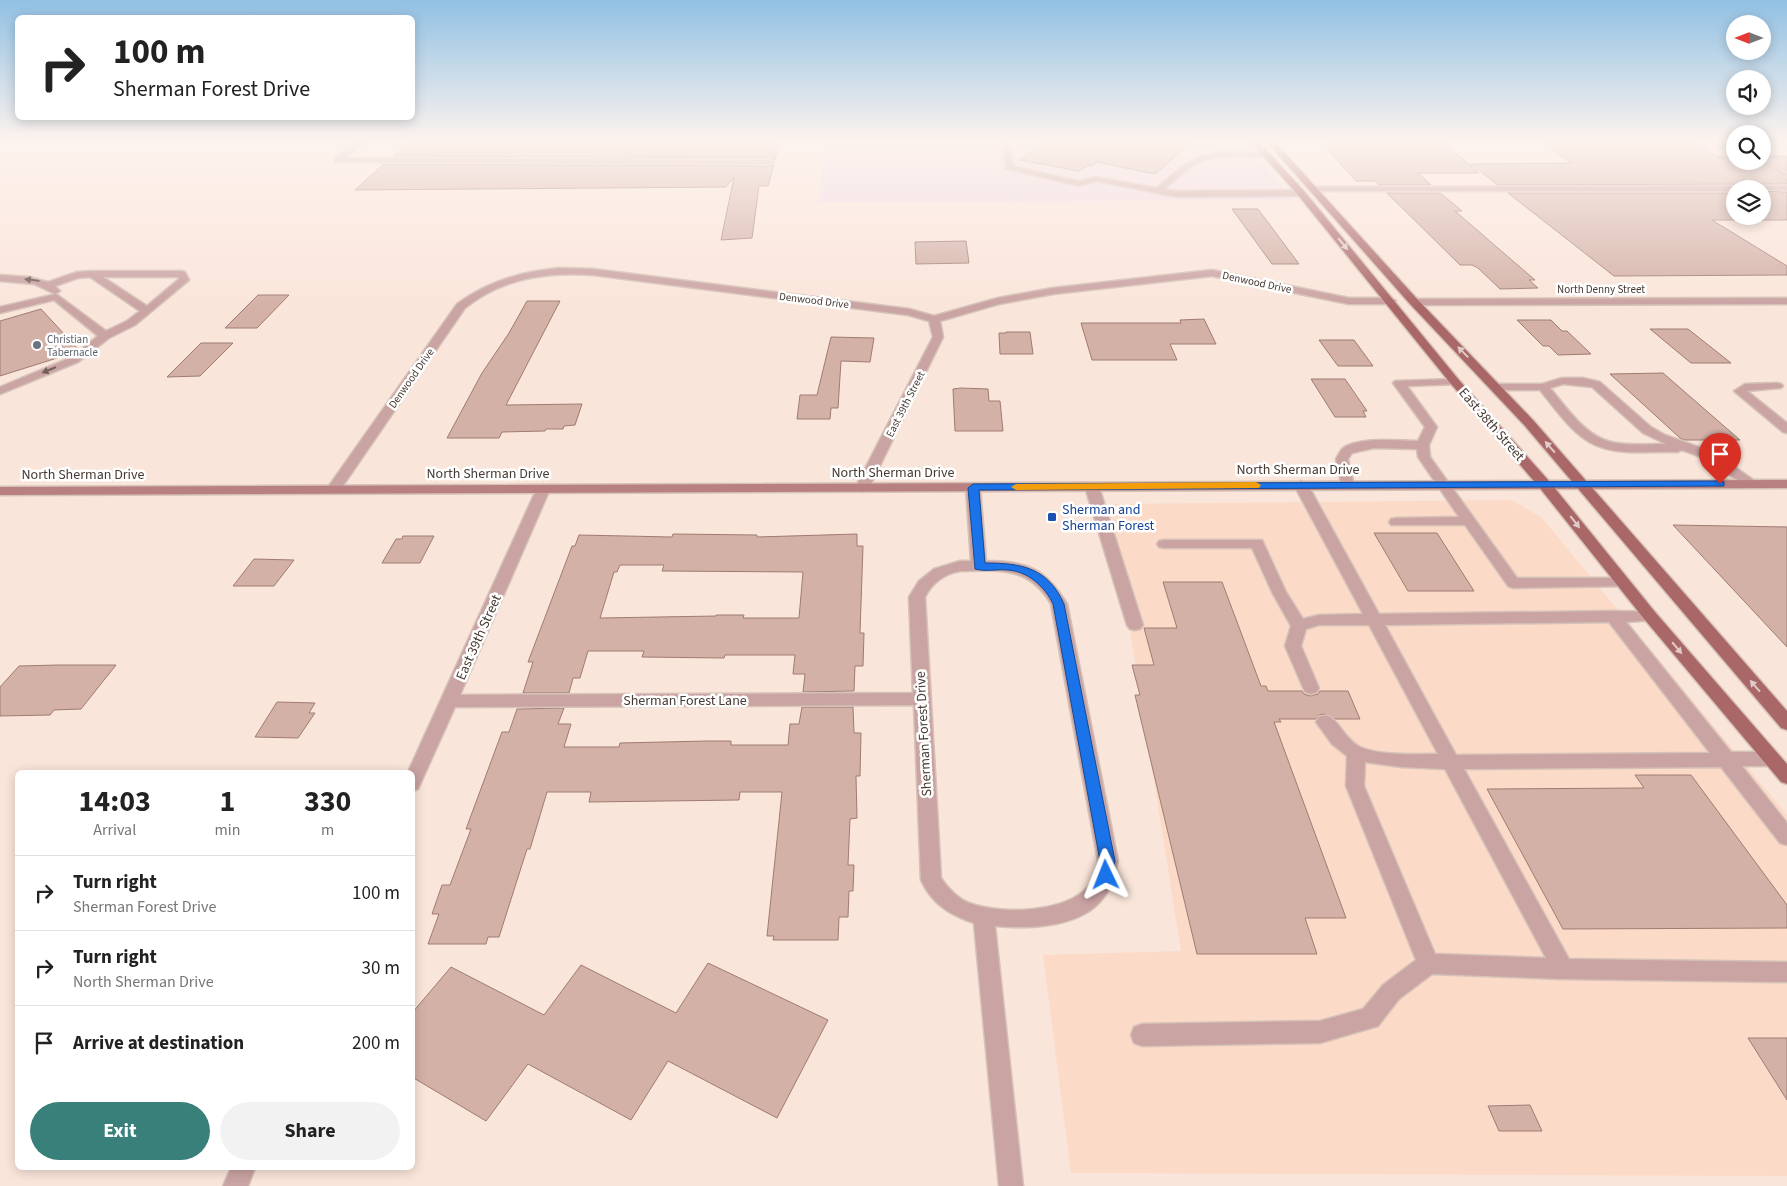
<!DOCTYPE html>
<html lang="en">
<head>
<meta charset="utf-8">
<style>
	:root { --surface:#fff; --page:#f2f2f2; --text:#222; --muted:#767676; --line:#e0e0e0; --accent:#39807b }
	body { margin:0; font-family:"Source Sans 3",sans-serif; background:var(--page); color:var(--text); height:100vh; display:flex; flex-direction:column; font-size:19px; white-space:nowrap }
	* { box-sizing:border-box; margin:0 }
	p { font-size:16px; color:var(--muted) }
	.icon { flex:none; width:28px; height:28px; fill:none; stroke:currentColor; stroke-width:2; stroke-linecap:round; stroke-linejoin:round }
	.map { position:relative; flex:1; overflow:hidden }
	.sheet { position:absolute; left:15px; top:770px; width:400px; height:400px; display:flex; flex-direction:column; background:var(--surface); border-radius:8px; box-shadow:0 2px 12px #0003 }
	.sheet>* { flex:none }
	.top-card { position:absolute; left:15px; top:15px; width:400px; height:105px; border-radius:8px; box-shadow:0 2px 12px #0003; background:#fff; color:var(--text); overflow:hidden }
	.needle { width:32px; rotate:270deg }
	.buttons { position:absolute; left:1726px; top:15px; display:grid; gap:10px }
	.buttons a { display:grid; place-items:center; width:45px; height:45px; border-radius:50%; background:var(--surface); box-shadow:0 2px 12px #0003; font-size:25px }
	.pin { position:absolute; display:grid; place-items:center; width:42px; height:42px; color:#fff; margin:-51px -21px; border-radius:50% 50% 50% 0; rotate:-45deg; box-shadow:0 0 5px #0007 }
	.pin .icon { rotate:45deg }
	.me { position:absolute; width:55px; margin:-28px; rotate:358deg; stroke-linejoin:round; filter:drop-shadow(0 0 4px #0008) }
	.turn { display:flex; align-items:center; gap:18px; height:105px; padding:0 15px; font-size:22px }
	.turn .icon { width:65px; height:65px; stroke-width:2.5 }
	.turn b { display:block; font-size:35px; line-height:42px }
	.eta { display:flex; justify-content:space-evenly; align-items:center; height:85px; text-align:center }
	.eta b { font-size:30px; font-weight:700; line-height:35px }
	.cta { display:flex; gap:10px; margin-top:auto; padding:10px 15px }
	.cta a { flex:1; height:58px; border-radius:30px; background:var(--accent); color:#fff; font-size:20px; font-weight:700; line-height:58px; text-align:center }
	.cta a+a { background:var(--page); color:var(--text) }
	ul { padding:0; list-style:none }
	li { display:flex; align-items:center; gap:15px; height:75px; padding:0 15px; border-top:1px solid var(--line) }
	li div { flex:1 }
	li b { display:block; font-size:19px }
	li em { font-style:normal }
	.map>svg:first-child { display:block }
	.built { fill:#fcdac8 }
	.education { fill:#efd9e5 }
	.building { fill:#d3b1a7; stroke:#9f7c72; fill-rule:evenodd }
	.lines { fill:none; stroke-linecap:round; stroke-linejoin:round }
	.lane-casing { stroke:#d6c3b8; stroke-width:3 }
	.street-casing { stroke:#d6c3b8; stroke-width:3 }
	.secondary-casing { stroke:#d6c3b8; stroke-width:3 }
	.primary-casing { stroke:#d6c3b8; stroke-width:3 }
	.lane { fill:#caa3a3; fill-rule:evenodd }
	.street { fill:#caa3a3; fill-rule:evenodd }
	.secondary { fill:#b88080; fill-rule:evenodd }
	.primary { fill:#aa6768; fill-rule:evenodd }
	.oneway { fill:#e1caca }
	.oneway2 { fill:#755f5a }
	.route { fill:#1a73e8; stroke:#114b97 }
	.slow { fill:#f59e0b }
	.worship-dot { fill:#6b7280; stroke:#fff; stroke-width:2 }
	.transit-dot { fill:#1a4fb4; stroke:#fff; stroke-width:2 }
	.labels { text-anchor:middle; stroke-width:5; stroke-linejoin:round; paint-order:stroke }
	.far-street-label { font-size:11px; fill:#473a32; stroke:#fff }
	.far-worship-label { font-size:11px; fill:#5b616d; stroke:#fff; text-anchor:start }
	.street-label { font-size:14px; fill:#473a32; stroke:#fff }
	.transit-label { font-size:14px; fill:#164399; stroke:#fff; text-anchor:start }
</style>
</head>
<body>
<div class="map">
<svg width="1787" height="1186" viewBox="0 0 1787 1186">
	<rect width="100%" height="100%" fill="#fae5da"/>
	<path class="built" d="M1512,500L1542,518L1787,815V1176L1071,1173L1043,955L1181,951L1110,504Z"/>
	<path class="education" d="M826,141H1245L1293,200L819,202Z"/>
	<path class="building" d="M411,141H780L775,160L770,158L393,156Z
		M1045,141H1193L1155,174L1097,162L1092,166L1088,165L1079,171L1020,160Z
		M1356,141H1442L1479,173H1418L1431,185H1379L1375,181H1356L1327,149H1334L1329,144H1356Z
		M1540,141L1694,142L1719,157H1735V161H1753L1787,180V184L1498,185L1471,164L1571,163Z
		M1787,156V171L1762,158V157Z
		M384,164L770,166L774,164L768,186H759L752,238L721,240L734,177L726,187L355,190Z
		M1762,191L1787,192V220H1712L1787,266V275L1614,276L1508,193H1735V216H1762Z
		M1387,193H1440L1462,211H1455L1535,280H1529L1538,288L1500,289L1478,268L1472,265H1460Z
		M1232,209H1258L1299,264H1272Z
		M966,241L969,263L916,264L915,242Z
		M258,295H289L257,328H225Z
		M527,301H560L506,405L582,404L575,425L564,426L563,429H546L545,431L502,432L499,438H447L482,373L509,333Z
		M41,309L78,349L73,353L0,376V321Z
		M1204,319L1216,344H1170L1177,360H1092L1081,323H1181L1180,320Z
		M1517,320H1551L1562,331H1567L1591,354L1558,355L1549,346H1543Z
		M1650,329H1688L1731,363H1691Z
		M1006,332H1030L1033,354H1000L999,333H1006Z
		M831,337L874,338L870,362L841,361L838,408H831L830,419H797L800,395H817Z
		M1319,340H1354L1373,366H1338Z
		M201,343H233L200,376L167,377Z
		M1663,373L1740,440H1684L1680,438L1610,374Z
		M1311,379H1345L1367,411H1363L1366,417H1335Z
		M961,388L988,389L989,401H1000L1003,431H955L953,389Z
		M1673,525L1787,527V647Z
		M1374,533H1437L1474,591H1408Z
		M673,534L757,535V537L857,534V546H863L860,633H864L863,666H855L854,691L803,692L805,674H793L795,655H725L724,658L642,657L644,651H588L580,678H573L569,693H523L533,662H528L572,546H575L579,535L672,537ZM620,565H664L662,571L803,572L799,618H743L744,615H716V616L600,618L614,572H617Z
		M403,536H434L420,563H382L396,539H402Z
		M254,559L294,560L274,586H233Z
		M1163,582H1222L1261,686H1266L1268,691H1302L1304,694L1310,696L1318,694L1320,691H1348L1360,719H1335L1324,714L1319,715L1316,719H1279L1281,722H1274L1346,918H1305L1317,954H1197L1135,695H1140L1132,665H1154L1144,628H1177Z
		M58,665H116L81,709L54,710L50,715L0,716V687L19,666Z
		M277,702L315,703L309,713H315L298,738L255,737Z
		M802,707H853L854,733H861L860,776H856L857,818L850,819L848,865H854L853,891H849L848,917H839L838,940H773L774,936H767L782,792H740L739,800L589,802L591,792H547L530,849H527L499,937H488L486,944H428L439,914H432L442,885H450L471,829H466L502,732H509L517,709L564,708L558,724H571L564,747H619L620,743L707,741H731V745H788L790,724H799Z
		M1635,775H1691L1787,905V928L1563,929L1487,789L1644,788Z
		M708,963L828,1020L777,1118L668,1061L631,1120L528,1064L486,1121L412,1077V1013L451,967L544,1015L581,965L676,1013Z
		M1748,1038H1787V1100Z
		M1530,1105L1542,1131H1499L1488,1106Z"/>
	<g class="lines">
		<g class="lane-casing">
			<path id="lane" d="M1002,141H1010L1013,166L1079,181L1096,177L1157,188C1202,146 1208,153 1266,152H1269V156C1259,157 1248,156 1237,156C1200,156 1191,165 1165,189L1177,191L1301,190L1305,193L1301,196L1177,197L1096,181L1079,186L1006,169Z
				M92,271H182L185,272L189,280L135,325L109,338L78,362L0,394V387L70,358L98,336L54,300L0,313V307L56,294L106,331L127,321L140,311L90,277L78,278L55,286L60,291L55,294L34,284L0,281V275L29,277L48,282L77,272ZM103,277H178L179,279L147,306Z
				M1562,378H1583L1600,382L1651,427L1665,435L1715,453L1759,484L1757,487H1747L1707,459L1682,450L1677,452C1651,451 1620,456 1595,445C1572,434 1556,410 1540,390H1496L1490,387L1496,384H1542ZM1563,384L1592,387L1643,433L1666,444C1648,444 1628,446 1611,442C1585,436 1567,408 1550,388Z
				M1455,379L1461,382L1459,384L1407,386L1437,427L1429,445L1430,457L1517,578H1623L1628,580L1630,583L1628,586L1513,588L1508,586L1465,525H1391L1389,522L1391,519L1396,518L1459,517L1418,457L1417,449L1374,448L1352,453L1348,459L1354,485L1347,489L1342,488L1336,459C1338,456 1340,451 1342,449C1357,436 1400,441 1418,441L1425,427L1393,383L1395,381Z
				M1777,383L1781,384L1783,386L1781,388L1747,391L1787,423V433L1783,432L1734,391L1745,384Z
				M1301,481L1308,485L1379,614L1613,611L1655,612L1658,616L1655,620L1626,622L1731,752H1772L1778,754L1781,759L1778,764L1772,766H1742L1787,823V845L1780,843L1721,767L1464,769L1569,959L1787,962V982L1563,979L1432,974L1399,999L1378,1026L1320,1043L1142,1046L1134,1043L1131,1035L1134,1027L1142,1024L1320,1021L1363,1009L1383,985L1416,960L1346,786L1347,756L1332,744L1316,722L1319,717C1323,716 1326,715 1330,717C1340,723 1345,739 1360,747C1380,756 1416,754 1438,754L1369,625H1319L1306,629L1301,646L1319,688L1317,692L1311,694L1305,692L1285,646L1291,626L1272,592L1252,548H1164L1159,547L1157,544L1159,541L1164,540H1262L1286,592L1303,619L1319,615L1363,614L1294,485ZM1609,622L1710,753L1456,755L1385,625ZM1365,762L1401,767L1445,769L1546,958L1435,954L1364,786Z
				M1092,483L1099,487L1143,625L1140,629L1135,630L1130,629L1127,625L1085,487Z"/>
		</g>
		<g class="street-casing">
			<path id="street" d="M357,141H366L346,158L770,160L774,162L770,164L335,162V158Z
				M1717,141H1727L1735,145V150Z
				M1762,160L1787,173V178L1755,161Z
				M1787,186V190L1735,189V191H1313L1309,189L1313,187Z
				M559,268L593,269L909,309L934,316L998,298L1053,288L1212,270L1349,298H1391L1396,301L1391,304H1349L1212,276L1053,294L999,304L940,321L943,337L869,488L862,492L855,488L933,337L929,321L908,315L593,275C546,272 503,278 465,308L338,493H328L326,490L457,304C488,281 521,272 559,268Z
				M1787,298V304L1414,305L1409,302L1414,299Z
				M973,484L980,488L986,561C1027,561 1046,569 1067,604L1118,861C1115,874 1112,887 1104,897C1082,928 1029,929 995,926L1023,1186H999L974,923C950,915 932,904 921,880L914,705L455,707L418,789L412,791V772H408L538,486L543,485L550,489L460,695L913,693L909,597L919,581L934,569L960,561H971L966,488ZM960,571C999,570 1029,566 1051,604L1098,861C1096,870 1095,879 1089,886C1066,913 1001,915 969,903C957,898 948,888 941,878L925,597C932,583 944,574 960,571Z
				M231,1168H255L248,1186H223Z"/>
		</g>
		<g class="secondary-casing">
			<path id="secondary" d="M1787,480V488L0,495V487Z"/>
		</g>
		<g class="primary-casing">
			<path id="primary" d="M1250,141H1258L1304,191L1459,380L1549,481L1655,612L1787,764V784L1781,782L1645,620L1539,487L1451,384L1298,195Z
				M1266,141H1274L1418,300L1533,420L1787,711V730L1781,728L1525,426L1410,304Z"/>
		</g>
		<use href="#lane" class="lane"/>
		<use href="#street" class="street"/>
		<use href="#secondary" class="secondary"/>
		<use href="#primary" class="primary"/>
	</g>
	<defs><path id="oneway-solid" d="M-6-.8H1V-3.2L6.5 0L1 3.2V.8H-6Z" transform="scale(1.25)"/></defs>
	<g class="oneway">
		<use href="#oneway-solid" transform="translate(1343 244) rotate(50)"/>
		<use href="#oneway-solid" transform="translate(1463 352) rotate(-134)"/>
		<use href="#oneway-solid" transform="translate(1550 447) rotate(-131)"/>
		<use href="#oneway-solid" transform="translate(1575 522) rotate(52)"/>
		<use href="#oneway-solid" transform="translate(1677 648) rotate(50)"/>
		<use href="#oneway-solid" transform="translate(1755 686) rotate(-131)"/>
	</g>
	<g class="oneway2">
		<use href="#oneway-solid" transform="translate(32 280) rotate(-173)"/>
		<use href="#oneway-solid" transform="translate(49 370) rotate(158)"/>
	</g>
	<linearGradient id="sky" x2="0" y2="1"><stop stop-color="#91c1e4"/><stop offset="0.46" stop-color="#fdf3ee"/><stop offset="1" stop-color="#fdf3ee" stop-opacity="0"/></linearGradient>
	<rect width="1787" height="307" fill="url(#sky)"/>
	<path class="route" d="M1720,481L1724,482V486L979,490L985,563C1022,563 1048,568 1064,604L1115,861L1112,880L1106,882L1101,880L1099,875L1100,861L1053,604C1045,587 1028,571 1007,570C997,569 986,572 975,569L968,488L973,484Z"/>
	<path class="slow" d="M1256,482L1261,485L1259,488L1016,490L1011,487L1016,484Z"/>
	<circle class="worship-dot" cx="37" cy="345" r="5"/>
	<rect class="transit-dot" x="1047" y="512" width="10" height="10" rx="2.5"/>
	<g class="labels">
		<g class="far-street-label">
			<text transform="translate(1257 282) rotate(12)" y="4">Denwood Drive</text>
			<text x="1601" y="293">North Denny Street</text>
			<text transform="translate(814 300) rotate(7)" y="4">Denwood Drive</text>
			<text transform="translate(411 378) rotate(-55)" y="4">Denwood Drive</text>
			<text transform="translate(905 404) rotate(-63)" y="4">East 39th Street</text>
		</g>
		<g class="far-worship-label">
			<text x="47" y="343">Christian<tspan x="47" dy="13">Tabernacle</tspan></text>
		</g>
		<g class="street-label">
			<text transform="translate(1492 424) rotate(49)" y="5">East 38th Street</text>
			<text x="1298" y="474">North Sherman Drive</text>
			<text x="893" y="477">North Sherman Drive</text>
			<text x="488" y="478">North Sherman Drive</text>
			<text x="83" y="479">North Sherman Drive</text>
			<text transform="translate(478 637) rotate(-66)" y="5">East 39th Street</text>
			<text x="685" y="705">Sherman Forest Lane</text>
			<text transform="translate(923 734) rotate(-93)" y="5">Sherman Forest Drive</text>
		</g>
		<g class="transit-label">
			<text x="1062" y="514">Sherman and<tspan x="1062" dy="16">Sherman Forest</tspan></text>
		</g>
	</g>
</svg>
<div class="buttons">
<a><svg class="needle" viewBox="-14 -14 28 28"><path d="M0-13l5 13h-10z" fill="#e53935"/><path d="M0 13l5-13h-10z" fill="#767676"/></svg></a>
<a><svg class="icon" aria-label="sound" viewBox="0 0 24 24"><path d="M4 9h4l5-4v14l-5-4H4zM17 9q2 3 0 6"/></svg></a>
<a><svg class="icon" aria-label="search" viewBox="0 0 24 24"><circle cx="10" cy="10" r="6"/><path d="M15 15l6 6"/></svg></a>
<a><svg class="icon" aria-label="layers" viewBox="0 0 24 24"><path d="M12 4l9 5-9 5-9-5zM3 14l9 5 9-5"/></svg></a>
</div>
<div class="pin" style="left:1720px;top:484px;background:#d93025"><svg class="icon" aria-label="arrive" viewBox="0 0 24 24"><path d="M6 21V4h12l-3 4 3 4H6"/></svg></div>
<svg class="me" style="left:1106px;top:875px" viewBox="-20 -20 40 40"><path d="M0-17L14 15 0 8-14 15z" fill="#1a73e8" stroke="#fff" stroke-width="4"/></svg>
<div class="top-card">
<div class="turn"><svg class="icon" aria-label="right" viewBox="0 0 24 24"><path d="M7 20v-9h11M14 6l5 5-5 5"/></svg><div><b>100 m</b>Sherman Forest Drive</div></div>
</div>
<section class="sheet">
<div class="eta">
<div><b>14:03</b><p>Arrival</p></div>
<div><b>1</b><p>min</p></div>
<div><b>330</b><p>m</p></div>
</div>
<ul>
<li><svg class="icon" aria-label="right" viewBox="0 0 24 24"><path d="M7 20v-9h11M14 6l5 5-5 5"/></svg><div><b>Turn right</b><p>Sherman Forest Drive</p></div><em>100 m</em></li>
<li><svg class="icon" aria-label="right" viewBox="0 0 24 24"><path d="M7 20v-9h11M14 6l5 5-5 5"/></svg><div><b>Turn right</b><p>North Sherman Drive</p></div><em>30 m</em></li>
<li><svg class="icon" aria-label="arrive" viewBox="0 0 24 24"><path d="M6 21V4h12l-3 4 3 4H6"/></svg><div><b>Arrive at destination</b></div><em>200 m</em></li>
</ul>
<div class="cta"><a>Exit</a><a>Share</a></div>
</section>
</div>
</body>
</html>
